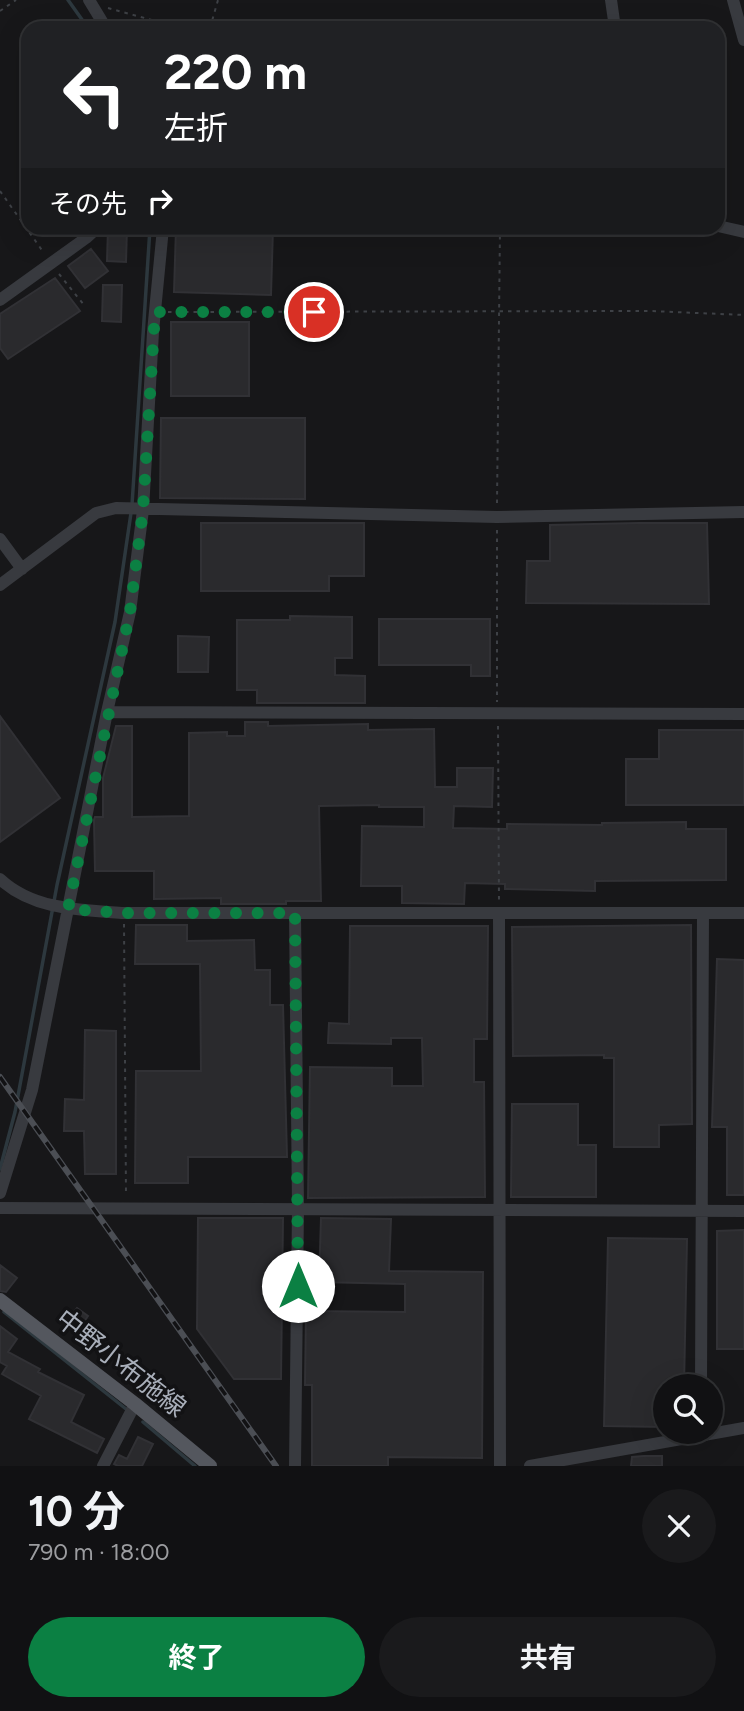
<!DOCTYPE html>
<html lang="ja">
<head>
<meta charset="utf-8">
<style>
	:root { --surface:#111113; --page:#1a1a1c; --text:#f1f3f6; --muted:#9c9da0; --line:#303133; --accent:#0b8043 }
	body { margin:0; font-family:Figtree,"Noto Sans JP",sans-serif; background:var(--page); color:var(--text); height:100vh; display:flex; flex-direction:column; font-size:26px; white-space:nowrap }
	* { box-sizing:border-box; margin:0 }
	p { font-size:23px; color:var(--muted) }
	.icon { flex:none; width:38px; height:38px; fill:none; stroke:currentColor; stroke-width:2; stroke-linecap:round; stroke-linejoin:round }
	.map { position:relative; height:1466px; overflow:hidden }
	.panel { display:flex; flex-direction:column; background:var(--surface); flex:1 }
	.panel>* { flex:none }
	.guide { position:absolute; left:21px; top:21px; width:704px; height:214px; border-radius:21px; box-shadow:0 7px 28px #0002,0 0 0 2px var(--line); background:#202124; color:#fff; overflow:hidden }
	.controls { position:absolute; left:653px; top:1374px; display:grid; gap:14px }
	.controls a { display:grid; place-items:center; width:70px; height:70px; border-radius:50%; background:var(--surface); box-shadow:0 7px 28px #0002,0 0 0 2px var(--line); font-size:35px }
	.pin { position:absolute; display:grid; place-items:center; width:60px; height:60px; color:#fff; margin:-30px; border:4px solid #fff; border-radius:50%; box-shadow:0 2px 7px #0007 }
	.me { position:absolute; width:77px; margin:-38px; rotate:0deg; stroke-linejoin:round; filter:drop-shadow(0 0 5px #0008) }
	.turn { display:flex; align-items:center; gap:24px; height:147px; padding:0 28px; font-size:32px }
	.turn .icon { width:91px; height:91px; stroke-width:2.5 }
	.turn b { display:block; font-size:49px; line-height:60px }
	.then { display:flex; align-items:center; height:66px; padding:0 28px; background:#0003; gap:14px; font-size:26px }
	.round { display:grid; place-items:center; flex:none; width:74px; height:74px; border-radius:37px; background:var(--page) }
	.headline { display:flex; align-items:center; justify-content:space-between; height:119px; padding:0 28px }
	h1 { font-size:42px; font-weight:700; line-height:52px }
	.primary-button { display:flex; gap:14px; margin-top:auto; padding:14px 28px }
	.primary-button a { flex:1; height:80px; border-radius:42px; background:var(--accent); color:#fff; font-size:28px; font-weight:700; line-height:80px; text-align:center }
	.primary-button a+a { background:var(--page); color:var(--text) }
	.map>svg:first-child { display:block }
	.lines { fill:none; stroke-linecap:round; stroke-linejoin:round }
	.stream { stroke:#2d383e; stroke-width:3.5 }
	.building { fill:#2a2a2d; stroke:#313135; stroke-width:2 }
	.path { stroke:#3e4146; stroke-width:2; stroke-dasharray:3.5 5; stroke-linecap:butt }
	.minor { stroke:#383a3f; stroke-width:12 }
	.major { stroke:#54575e; stroke-width:14 }
	.rail-casing { stroke:#4b4e54; stroke-width:6 }
	.rail { stroke:#121214; stroke-width:3.5; stroke-dasharray:10; stroke-linecap:butt }
	.route { stroke:#0b8043; stroke-width:12; stroke-dasharray:0 21.6 }
	.labels { text-anchor:middle; stroke-width:7; stroke-linejoin:round; paint-order:stroke }
	.street-label { font-size:26px; fill:#a9afba; stroke:#121214 }
</style>
</head>
<body>
<div class="map">
<svg width="744" height="1466" viewBox="0 0 744 1466">
	<rect width="100%" height="100%" fill="#171719"/>
	<g class="lines">
		<path class="stream" d="M68,0L88,28
			M132,505L150,228
			M0,1169L15,1112L57,885L115,622L131,513
			M4,1312L126,1409
			M143,1422L195,1466"/>
	</g>
	<path class="building" d="M108,228H127L126,262L107,261Z
		M176,228H273L271,295L174,292Z
		M91,249L108,271L85,288L68,266Z
		M55,278L80,311L8,359L0,348V314Z
		M103,285H122L121,322L102,321Z
		M171,322H249V396H171Z
		M161,418H305V499L160,498Z
		M201,523H364V576H329V591H201Z
		M638,523H707L709,604L526,603L527,561H550V525Z
		M290,616L352,617V658H335V675L365,676V703H257V690H237V620H290Z
		M379,619H490V676H471V665H379Z
		M178,636L209,637L208,672H178Z
		M0,716L60,798L0,842Z
		M245,722H268V726L368,724V730L434,729L435,787H457V768H493L492,807L454,806L453,828L507,829V824L602,825V823L686,822V829H726V880L595,881V891L505,889V884L465,883L464,904L402,903V886H361L362,826L424,827V807H379V805L319,806L321,901H286V904H221V898L154,899V871H95L94,820L95,817H103V778L116,726H132V817L189,816V733L227,732V736H245Z
		M659,730H744V805H626V759H659Z
		M136,925H187V941L254,940L255,970H270V1005H283L287,1157H188V1183H135L136,1071H201L200,964H135Z
		M691,925L692,1124L659,1125V1147H614V1058H604V1055L513,1056L512,927Z
		M350,926H488L487,1039H474V1082H484L485,1197L308,1198L310,1067L392,1068V1086H423L422,1038H391V1044L328,1043L329,1023L349,1024Z
		M717,959L744,960V1195H727V1127H712Z
		M85,1030L116,1031V1174H85L84,1131H64L65,1099L84,1100Z
		M512,1104H578V1145H596V1197H511Z
		M198,1218H283L281,1379H234L197,1329Z
		M321,1218L391,1219L389,1271L483,1272L482,1458L388,1457V1466H312V1385H305L306,1311L405,1312V1284L319,1282Z
		M744,1230V1349H717V1231Z
		M608,1238L687,1239L684,1386H665V1427L604,1426Z
		M0,1265L17,1278L6,1292L0,1291Z
		M77,1308L88,1316L76,1333L64,1324Z
		M0,1326L17,1339L8,1352L40,1369L38,1372L84,1395L71,1422L104,1439L97,1453L29,1419L41,1396L2,1374L7,1366L0,1362Z
		M138,1437L153,1444L142,1466H118L114,1464L119,1455L127,1459Z
		M644,1456H662V1466H631L632,1457Z"/>
	<g class="lines">
		<path class="path" d="M108,8L181,28
			M0,11L16,0
			M210,28L218,0
			M0,191L44,253
			M59,274L84,305
			M168,312L651,311L744,315
			M497,503L500,228
			M497,530V702
			M498,726L499,902
			M124,924L126,1195"/>
		<path class="minor" d="M89,0L106,28
			M611,0L615,28
			M733,0L744,40
			M718,226L744,232
			M0,300L86,238L97,228
			M0,539L22,569
			M0,585L96,513L116,508L497,517L744,512
			M107,712L744,714
			M0,879C33,910 81,910 124,913H744
			M295,913L298,1208L295,1466
			M499,913L500,1466
			M0,1193L32,1090L107,712L130,612L143,510L153,332L163,228
			M0,1208L744,1211
			M701,1386L703,913
			M103,1466L135,1404
			M530,1466L744,1428"/>
		<path class="major" d="M0,1300L135,1404L210,1466"/>
		<g class="rail-casing">
			<path id="rail" d="M0,1077L276,1466"/>
		</g>
		<use href="#rail" class="rail"/>
	</g>
	<g class="lines">
		<path class="route" d="M298,1286L295,913H124L68,909L130,612L143,510L155,312H314"/>
	</g>
	<g class="labels">
		<g class="street-label">
			<text transform="translate(121 1363) rotate(38)" y="9">中野小布施線</text>
		</g>
	</g>
</svg>
<div class="controls">
<a><svg class="icon" aria-label="search" viewBox="0 0 24 24"><circle cx="10" cy="10" r="6"/><path d="M15 15l6 6"/></svg></a>
</div>
<div class="pin" style="left:314px;top:312px;background:#d93025"><svg class="icon" aria-label="arrive" viewBox="0 0 24 24"><path d="M6 21V4h12l-3 4 3 4H6"/></svg></div>
<svg class="me" style="left:298px;top:1286px" viewBox="-20 -20 40 40"><circle r="19" fill="#fff"/><path d="M0-13L10 11 0 6-10 11z" fill="#0b8043"/></svg>
<div class="guide">
<div class="turn"><svg class="icon" aria-label="left" viewBox="0 0 24 24"><path d="M17 20v-9H6M10 6l-5 5 5 5"/></svg><div><b>220 m</b>左折</div></div>
<div class="then">その先<svg class="icon" aria-label="right" viewBox="0 0 24 24"><path d="M7 20v-9h11M14 6l5 5-5 5"/></svg></div>
</div>
</div>
<section class="panel">
<div class="headline"><div><h1>10 分</h1><p>790 m · 18:00</p></div><a class="round"><svg class="icon" aria-label="close" viewBox="0 0 24 24"><path d="M6 6l12 12M18 6L6 18"/></svg></a></div>
<div class="primary-button"><a>終了</a><a>共有</a></div>
</section>
</body>
</html>
